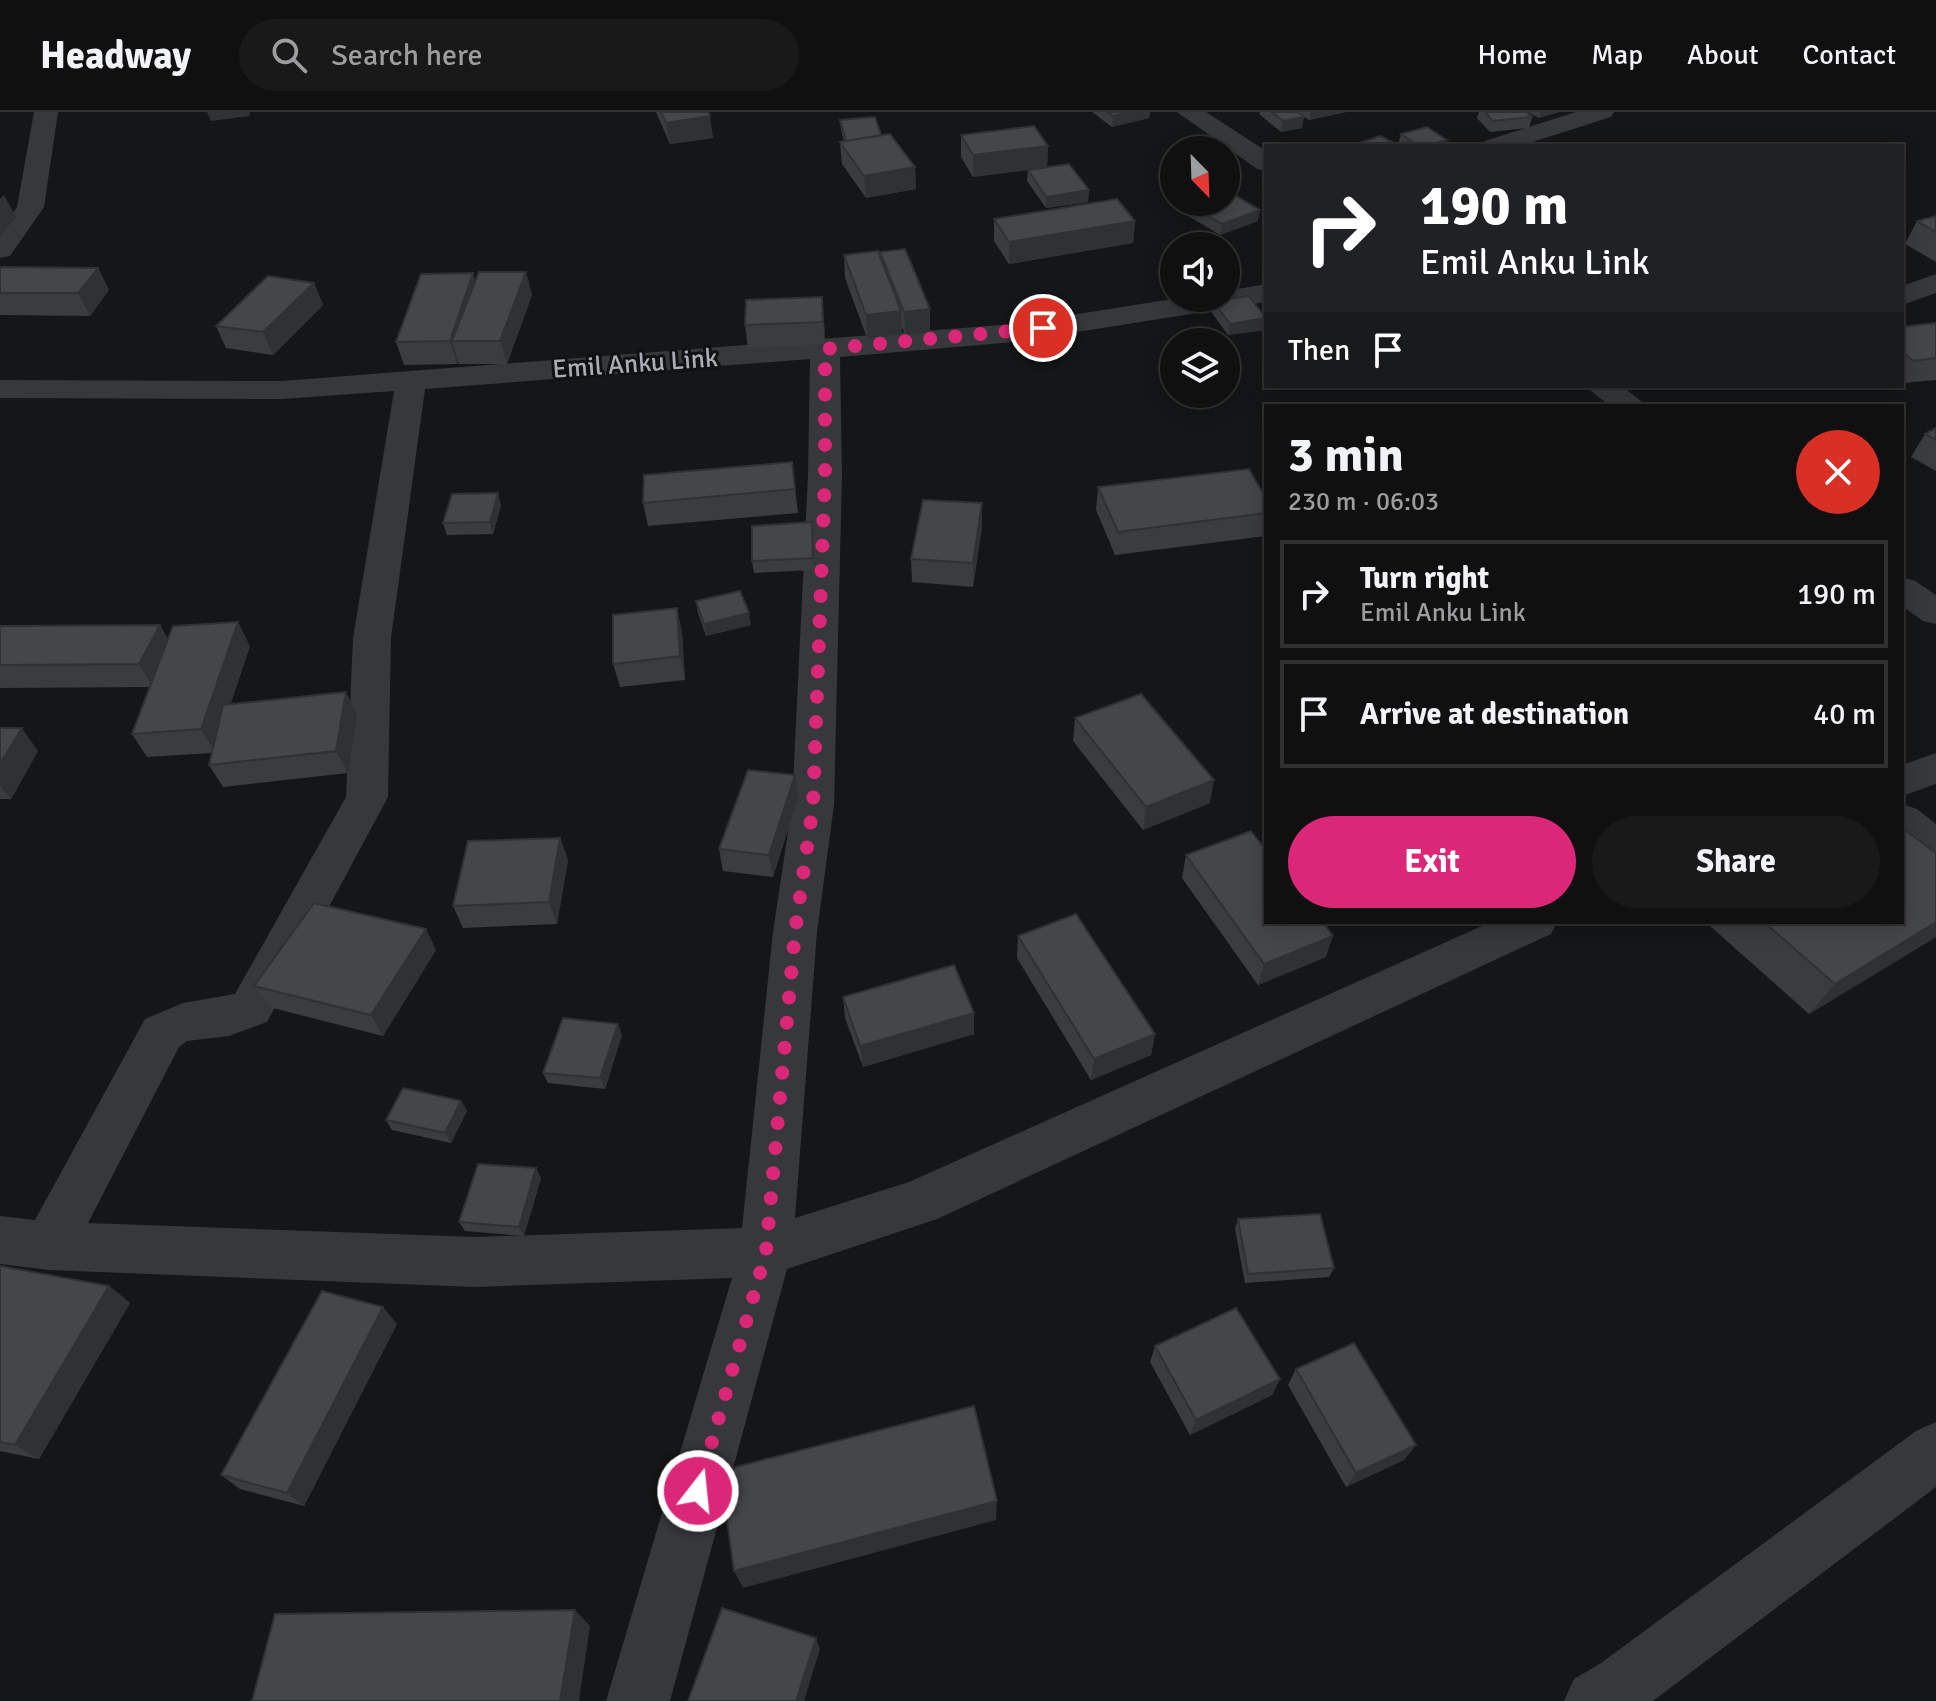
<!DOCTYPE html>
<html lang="en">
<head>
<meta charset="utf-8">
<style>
	:root { --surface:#101011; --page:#19191a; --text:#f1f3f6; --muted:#9c9d9f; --line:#303031; --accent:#db2777 }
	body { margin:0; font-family:Signika,sans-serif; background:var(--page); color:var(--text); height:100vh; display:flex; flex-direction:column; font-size:30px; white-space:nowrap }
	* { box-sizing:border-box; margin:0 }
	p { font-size:26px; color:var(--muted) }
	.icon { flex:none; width:44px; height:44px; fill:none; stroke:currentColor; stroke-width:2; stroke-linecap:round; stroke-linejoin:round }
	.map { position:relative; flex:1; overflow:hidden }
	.sheet { position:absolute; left:1264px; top:292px; width:640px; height:520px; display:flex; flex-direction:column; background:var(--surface); border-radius:0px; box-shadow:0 4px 20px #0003,0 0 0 2px var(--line) }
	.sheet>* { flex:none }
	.hud { position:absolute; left:1264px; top:32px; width:640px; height:244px; border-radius:0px; box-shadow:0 4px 20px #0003,0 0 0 2px var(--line); background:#202124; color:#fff; overflow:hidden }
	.needle { width:52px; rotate:157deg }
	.controls { position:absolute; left:1160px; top:24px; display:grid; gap:16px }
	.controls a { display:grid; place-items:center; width:80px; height:80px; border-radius:50%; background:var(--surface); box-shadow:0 4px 20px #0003,0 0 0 2px var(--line); font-size:40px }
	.pin { position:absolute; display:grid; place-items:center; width:68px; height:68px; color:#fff; margin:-34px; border:4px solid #fff; border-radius:50%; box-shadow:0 2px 8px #0007 }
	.me { position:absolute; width:88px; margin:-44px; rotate:16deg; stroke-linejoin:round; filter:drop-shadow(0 0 6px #0008) }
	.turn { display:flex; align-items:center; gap:28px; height:168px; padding:0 24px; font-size:36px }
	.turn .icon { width:104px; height:104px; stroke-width:2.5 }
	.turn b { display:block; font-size:56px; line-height:68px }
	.then { display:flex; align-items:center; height:76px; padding:0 24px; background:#0003; gap:16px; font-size:30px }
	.round { display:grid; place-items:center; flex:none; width:84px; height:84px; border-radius:42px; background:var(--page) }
	.summary { display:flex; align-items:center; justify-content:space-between; height:136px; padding:0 24px }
	h1 { font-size:48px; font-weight:700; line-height:60px }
	.cta { display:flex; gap:16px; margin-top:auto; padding:16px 24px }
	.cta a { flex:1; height:92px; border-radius:48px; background:var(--accent); color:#fff; font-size:32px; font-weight:700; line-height:92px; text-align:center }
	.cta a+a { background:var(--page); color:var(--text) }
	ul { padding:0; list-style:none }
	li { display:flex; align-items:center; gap:24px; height:108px; margin:0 16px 12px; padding:0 8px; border:4px solid var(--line); border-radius:0px }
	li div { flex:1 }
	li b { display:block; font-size:30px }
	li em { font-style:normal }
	header { display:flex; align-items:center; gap:48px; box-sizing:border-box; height:112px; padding:0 40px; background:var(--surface); border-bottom:2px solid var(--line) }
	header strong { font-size:38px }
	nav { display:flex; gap:44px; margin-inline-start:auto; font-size:28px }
	.search { width:560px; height:72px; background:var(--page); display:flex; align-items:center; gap:20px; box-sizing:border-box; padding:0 28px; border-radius:44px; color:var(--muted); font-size:30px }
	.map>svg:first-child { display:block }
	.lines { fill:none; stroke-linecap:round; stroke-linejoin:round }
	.minor { fill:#37383c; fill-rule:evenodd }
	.tertiary { fill:#37383c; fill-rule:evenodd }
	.wall { fill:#3b3c40 }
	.shaded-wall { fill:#303134 }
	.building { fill:#45464a; stroke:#303134; stroke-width:2 }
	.route { stroke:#db2777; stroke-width:14; stroke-dasharray:0 25.2 }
	.labels { text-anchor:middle; stroke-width:6; stroke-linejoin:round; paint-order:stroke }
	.far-street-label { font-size:26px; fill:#a9adb6; stroke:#101112 }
</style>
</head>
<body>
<header>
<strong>Headway</strong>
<div class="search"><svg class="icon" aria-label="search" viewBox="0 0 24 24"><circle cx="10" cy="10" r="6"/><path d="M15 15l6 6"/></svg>Search here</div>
<nav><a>Home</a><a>Map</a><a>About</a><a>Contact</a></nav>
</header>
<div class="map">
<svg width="1936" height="1589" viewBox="0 0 1936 1589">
	<rect width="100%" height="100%" fill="#151617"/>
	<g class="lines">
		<path class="minor" d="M34,0H58L44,95L10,144L0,146V118L17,95Z
			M1576,0H1614L1611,5L1520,34H1481L1485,29Z
			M1936,162V181L1902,193V174Z
			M1266,172V190L1014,230L840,245L842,363L834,693L817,820L795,1106L909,1070L1491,810H1557L1551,822L937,1107L787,1157L670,1589H606L732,1166L475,1175L49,1158L0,1152V1104L35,1108L145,907L183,891L235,882L346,685L353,526L394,279L282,287L0,286V268L282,269L1014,212L1179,186H1226V179ZM810,247L808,363L792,693L773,820L742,1116L475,1125L88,1111L179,935L187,929L229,924L267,910L388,685L391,526L425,277Z
			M1936,641V672L1902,684V653Z
			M1902,692L1917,697L1936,712V752L1921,747L1902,732Z
			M1936,1310V1375L1653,1589H1564L1574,1567L1601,1551L1916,1319Z"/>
		<path class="tertiary" d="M1177,0H1206L1266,39V59L1257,57Z
			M1585,274H1622L1647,294H1610Z
			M1902,465L1915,469L1936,483V512L1923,509L1902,494Z"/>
	</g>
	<path class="wall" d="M656,0H708L713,26L670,32Z
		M1092,0H1150L1149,6L1112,15Z
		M1260,0H1346L1309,8L1299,1L1302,16L1281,20L1259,2Z
		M1479,0H1527L1532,5L1529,16L1490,20L1477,6Z
		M1528,0H1559L1539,6Z
		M840,8L881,23L915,55L916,77L866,86L842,52L840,30H844L841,18Z
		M1401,22L1447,28L1446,34H1355L1356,32L1398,33Z
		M961,23L1048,34L1047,55L1089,78L1088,90L1046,96L1027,69L1028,58L973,65L961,45Z
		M1186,91L1258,109L1220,123L1185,102Z
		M1936,104V150L1905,132L1917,109Z
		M994,107L1135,109L1133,131L1009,152L994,129Z
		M880,140L930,197V220L905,223L902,215V222L867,226L845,166L844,143L881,147Z
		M0,155L98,156L109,178L90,204L0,203Z
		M526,160L532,183L507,252H459L458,249L457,252L404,253L396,230L476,169Z
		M314,171L323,193L273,243L226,236L216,214Z
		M1213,189L1265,218L1228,223L1212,201Z
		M824,208L825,232L748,236L745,213Z
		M1936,211V268L1902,271V215Z
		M1936,316V359L1911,345L1925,322Z
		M792,350L798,401L648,414L643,391Z
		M1098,375L1266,387V424L1115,443L1096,398Z
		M501,393L493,422L447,423L443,411Z
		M812,410L814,458L754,461L752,449Z
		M982,415L973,475L912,470L911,447Z
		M696,489L751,513L706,524L698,501Z
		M160,513L168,527L250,534L230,592L357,603L348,661L223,675L209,653L212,641L147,645L132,622L150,575L0,576V514Z
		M682,520L685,568L620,575L613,552Z
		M1075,606L1210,691L1143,718L1073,629Z
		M0,616L38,639L11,687H0Z
		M798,686L773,765L723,759L719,737Z
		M560,726L568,748L557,812L463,816L453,794Z
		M1936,741V825L1809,902L1710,814L1713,810H1902Z
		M1186,743L1326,845L1258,873L1182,766Z
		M1018,824L1155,922L1151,943L1091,968L1017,846Z
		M436,838L383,924L269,895L254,874Z
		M843,885L974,922L863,955L845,906Z
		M622,923L605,977L548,971L543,961Z
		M461,989L467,999L451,1031L392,1018L386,1008Z
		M536,1056L541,1066L524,1124L465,1119L459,1110Z
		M1238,1107L1334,1156L1329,1165L1245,1171L1235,1117Z
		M0,1154L109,1174L130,1191L39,1347L0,1339Z
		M397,1212L304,1394L240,1377L221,1363Z
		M1155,1234L1280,1267L1272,1283L1190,1323L1150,1250Z
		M1296,1257L1416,1333L1404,1348L1346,1375L1288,1273Z"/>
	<path class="shaded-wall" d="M207,0H250V4L211,9Z
		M1131,0H1150L1149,6L1112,15L1113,4Z
		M1311,0H1346L1309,8Z
		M1540,0H1559L1539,6Z
		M710,4L713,26L670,32L666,11Z
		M1304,5L1302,16L1281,20L1283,9Z
		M1447,28L1446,34H1425Z
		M1048,34L1047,55L973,65V43Z
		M915,55L916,77L866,86L864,64Z
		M1089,78L1088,90L1046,96V85Z
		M4,83L16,105L0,124V87Z
		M1260,98L1258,109L1220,123L1222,112Z
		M1135,109L1133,131L1009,152V130Z
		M98,156L109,178L90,204L78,181Z
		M526,160L532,183L507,252L500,229Z
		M473,161L480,183L452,229L458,249L457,252L450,229Z
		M314,171L323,193L273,243L263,220Z
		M822,185L824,208L825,232L823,210Z
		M930,197V220L905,223L904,200Z
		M901,199L902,222L867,226L866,203Z
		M1266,206L1265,218L1228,223L1230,212Z
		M498,381L501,393L493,422L490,410Z
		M982,391V415L973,475V451Z
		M677,496L682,520L685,568L680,544Z
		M749,501L751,513L706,524L704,512Z
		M238,510L250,534L215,640L201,617Z
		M160,513L173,536L153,575L139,552Z
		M346,580L357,603L348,661L336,639Z
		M22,616L38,639L11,687L0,674V652Z
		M795,663L798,686L773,765L769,743Z
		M1214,668L1210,691L1143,718L1146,695Z
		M560,726L568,748L557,812L549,790Z
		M1936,810V825L1809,902L1835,872Z
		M426,817L436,838L383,924L371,903Z
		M1333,824L1326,845L1258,873L1264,852Z
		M974,901V922L863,955L860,934Z
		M618,912L622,923L605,977L600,966Z
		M1155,922L1151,943L1091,968L1094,947Z
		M461,989L467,999L451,1031L445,1021Z
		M536,1056L541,1066L524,1124L519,1115Z
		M109,1174L130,1191L39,1347L15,1333Z
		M383,1195L397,1212L304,1394L287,1381Z
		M1280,1267L1272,1283L1190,1323L1196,1308Z
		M1416,1333L1404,1348L1346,1375L1356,1361Z
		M997,1389L996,1408L743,1476L734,1459Z
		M575,1498L590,1514L579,1589H560Z
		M816,1526L820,1537L804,1589H796Z"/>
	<path class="building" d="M661,0H708L710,4L666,11Z
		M1107,0H1131L1113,4Z
		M1272,0H1298L1304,5L1283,9Z
		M1485,0H1527L1532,5L1493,9Z
		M875,5L881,23L846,29L840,8Z
		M1034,14L1048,34L973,43L961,23Z
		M1427,15L1447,28L1425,34H1419L1401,22Z
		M890,22L915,55L864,64L840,30Z
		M1380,24L1400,34H1359L1356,32Z
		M1069,52L1089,78L1046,85L1028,58Z
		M1226,78L1260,98L1222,112L1186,91L1226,90Z
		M1117,87L1135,109L1009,130L994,107Z
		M1936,104V120L1917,109Z
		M905,137L930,197L904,200L880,140Z
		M878,139L901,199L866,203L844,143Z
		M0,155L98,156L78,181H0Z
		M479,160H526L500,229H452Z
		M473,161L450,229L396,230L421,162Z
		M268,164L314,171L263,220L216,214Z
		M1249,184L1266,206L1230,212L1213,189Z
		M822,185L823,210L745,213L746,188Z
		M1936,211V246L1913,249L1902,239V215Z
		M1936,316V328L1925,322Z
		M792,350L795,377L643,391L644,363Z
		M1249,357L1266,387V401L1118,420L1098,375Z
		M498,381L490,410L443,411L452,382Z
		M923,388L982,391L973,451L911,447Z
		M812,410L813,446L752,449V414Z
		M740,479L749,501L704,512L696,489Z
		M677,496L680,544L613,552V503Z
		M238,510L201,617L132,622L173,514Z
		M160,513L139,552L0,553V514Z
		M346,580L336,639L209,653L223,593Z
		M1141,582L1214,668L1146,695L1075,606Z
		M0,616H22L0,652Z
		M748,658L795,663L769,743L719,737Z
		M1902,716L1936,741V810L1835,872L1764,810H1902Z
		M1251,719L1266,738V810H1323L1333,824L1264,852L1186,743Z
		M560,726L549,790L453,794L468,729Z
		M314,791L426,817L371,903L254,874Z
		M1076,802L1155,922L1094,947L1018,824Z
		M954,853L974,901L860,934L843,885Z
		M563,906L618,912L600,966L543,961Z
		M403,976L461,989L445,1021L386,1008Z
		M478,1052L536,1056L519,1115L459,1110Z
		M1320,1102L1334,1156L1248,1162L1238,1107Z
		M0,1154L109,1174L15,1333L0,1330Z
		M322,1179L383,1195L287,1381L221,1363Z
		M1236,1196L1280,1267L1196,1308L1155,1234Z
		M1354,1231L1416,1333L1356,1361L1296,1257Z
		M974,1294L997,1389L734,1459L720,1359Z
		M722,1496L816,1526L796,1589H688Z
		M575,1498L560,1589H252L275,1502Z"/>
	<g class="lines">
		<path class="route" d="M698,1379L766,1140L795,820L813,693L825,363V237L1043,216"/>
	</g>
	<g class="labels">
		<g class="far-street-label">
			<text transform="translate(635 251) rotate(-4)" y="9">Emil Anku Link</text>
		</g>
	</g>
</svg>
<div class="controls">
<a><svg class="needle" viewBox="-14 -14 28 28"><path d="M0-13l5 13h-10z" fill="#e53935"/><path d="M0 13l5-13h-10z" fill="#9c9d9f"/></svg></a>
<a><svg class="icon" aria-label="sound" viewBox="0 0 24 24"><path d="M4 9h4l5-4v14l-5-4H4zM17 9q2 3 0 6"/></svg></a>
<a><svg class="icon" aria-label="layers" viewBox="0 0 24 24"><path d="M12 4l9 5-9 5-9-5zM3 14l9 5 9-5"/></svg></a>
</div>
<div class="pin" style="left:1043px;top:216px;background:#d93025"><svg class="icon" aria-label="arrive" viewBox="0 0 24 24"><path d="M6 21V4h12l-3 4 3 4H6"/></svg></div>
<svg class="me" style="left:698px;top:1379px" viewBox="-20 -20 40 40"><circle r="17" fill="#db2777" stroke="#fff" stroke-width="3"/><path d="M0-11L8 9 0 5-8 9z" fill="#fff"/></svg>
<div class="hud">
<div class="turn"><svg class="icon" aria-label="right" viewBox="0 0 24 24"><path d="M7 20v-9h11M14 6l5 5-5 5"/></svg><div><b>190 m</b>Emil Anku Link</div></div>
<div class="then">Then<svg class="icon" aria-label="arrive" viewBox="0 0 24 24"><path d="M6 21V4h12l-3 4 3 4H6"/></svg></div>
</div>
<section class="sheet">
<div class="summary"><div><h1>3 min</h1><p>230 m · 06:03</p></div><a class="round" style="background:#d93025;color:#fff"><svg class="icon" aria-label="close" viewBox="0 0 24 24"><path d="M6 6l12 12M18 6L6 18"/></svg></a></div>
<ul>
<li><svg class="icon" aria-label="right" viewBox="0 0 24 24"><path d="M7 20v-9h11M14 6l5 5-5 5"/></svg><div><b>Turn right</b><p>Emil Anku Link</p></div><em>190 m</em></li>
<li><svg class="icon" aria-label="arrive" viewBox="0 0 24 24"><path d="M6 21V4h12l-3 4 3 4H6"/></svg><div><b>Arrive at destination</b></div><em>40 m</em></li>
</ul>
<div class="cta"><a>Exit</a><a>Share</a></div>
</section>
</div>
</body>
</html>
